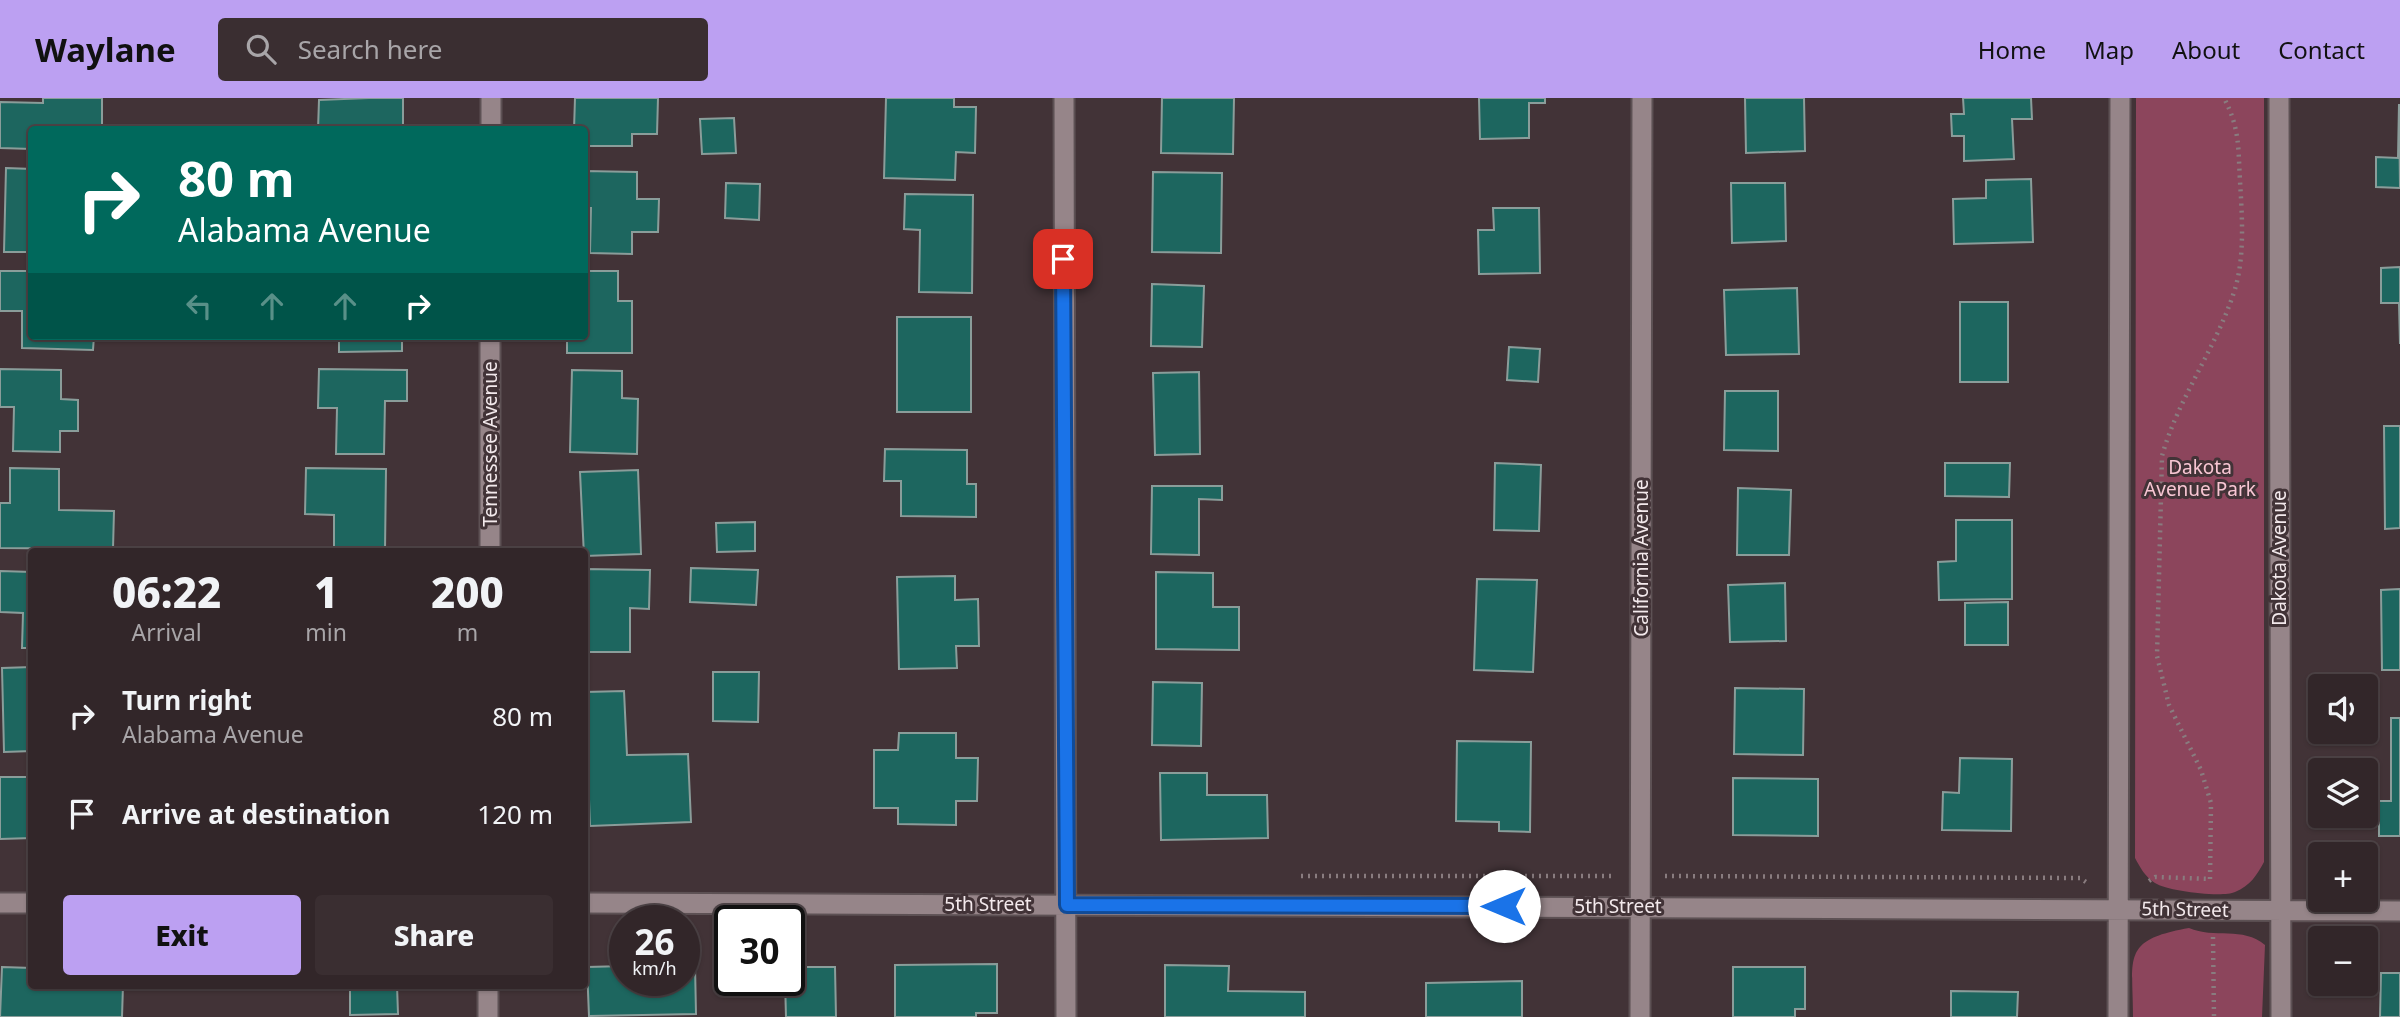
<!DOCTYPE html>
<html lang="en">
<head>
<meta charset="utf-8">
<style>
	:root { --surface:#322629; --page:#3a2e31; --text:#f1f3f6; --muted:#a8a5a8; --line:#4d4346; --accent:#bca0f2 }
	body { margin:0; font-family:"Noto Sans",sans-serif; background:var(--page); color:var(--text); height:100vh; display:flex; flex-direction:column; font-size:26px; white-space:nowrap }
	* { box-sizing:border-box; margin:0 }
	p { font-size:23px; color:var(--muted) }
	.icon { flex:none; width:38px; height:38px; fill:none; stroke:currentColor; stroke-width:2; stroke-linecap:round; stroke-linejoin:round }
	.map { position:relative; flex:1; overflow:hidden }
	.drawer { position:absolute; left:28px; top:450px; width:560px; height:441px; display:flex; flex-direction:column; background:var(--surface); border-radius:7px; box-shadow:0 2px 5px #0004,0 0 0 2px var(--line) }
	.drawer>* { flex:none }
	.top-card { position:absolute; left:28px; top:28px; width:560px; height:214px; border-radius:7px; box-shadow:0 2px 5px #0004,0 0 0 2px var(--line); background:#00695c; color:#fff; overflow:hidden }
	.buttons { position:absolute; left:2308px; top:576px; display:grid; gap:14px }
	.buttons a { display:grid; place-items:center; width:70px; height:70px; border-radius:7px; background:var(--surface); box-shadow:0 2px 5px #0004,0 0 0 2px var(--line); font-size:35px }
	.speed { position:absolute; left:609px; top:807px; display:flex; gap:14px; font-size:35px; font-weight:700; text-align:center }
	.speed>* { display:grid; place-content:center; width:91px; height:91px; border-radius:50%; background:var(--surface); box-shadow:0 2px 5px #0004,0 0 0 2px var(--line); line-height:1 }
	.speed small { font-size:18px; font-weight:400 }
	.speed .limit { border:4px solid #111; border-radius:10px; background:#fff; color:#111 }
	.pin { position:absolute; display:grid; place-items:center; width:60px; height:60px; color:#fff; margin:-30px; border-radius:14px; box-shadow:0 4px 10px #0006 }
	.me { position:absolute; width:77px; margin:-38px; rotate:270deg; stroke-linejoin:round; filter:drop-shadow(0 0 5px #0008) }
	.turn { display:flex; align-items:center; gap:24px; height:147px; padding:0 35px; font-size:32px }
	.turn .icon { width:91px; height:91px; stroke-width:2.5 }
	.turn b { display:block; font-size:49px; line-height:60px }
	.lanes { display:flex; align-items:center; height:66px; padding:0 35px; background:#0003; justify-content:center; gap:35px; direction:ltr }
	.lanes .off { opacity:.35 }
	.eta { display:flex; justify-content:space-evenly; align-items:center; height:119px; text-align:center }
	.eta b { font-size:42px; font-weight:800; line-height:49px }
	.button { display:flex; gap:14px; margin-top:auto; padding:14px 35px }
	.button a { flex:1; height:80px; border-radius:7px; background:var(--accent); color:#111; font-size:28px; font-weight:800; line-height:80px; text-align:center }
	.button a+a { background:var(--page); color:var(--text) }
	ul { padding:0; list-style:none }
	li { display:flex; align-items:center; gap:21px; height:98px; padding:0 35px }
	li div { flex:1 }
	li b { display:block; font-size:26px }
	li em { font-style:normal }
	header { display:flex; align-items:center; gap:42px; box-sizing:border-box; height:98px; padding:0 35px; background:var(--accent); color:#111 }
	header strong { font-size:33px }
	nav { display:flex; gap:38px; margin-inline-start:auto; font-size:24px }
	.search { width:490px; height:63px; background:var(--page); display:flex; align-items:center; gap:18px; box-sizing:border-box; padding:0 24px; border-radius:7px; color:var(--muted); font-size:26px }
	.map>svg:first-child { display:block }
	.green { fill:#8c455c }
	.building { fill:#1d665f; stroke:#8a9d9a; stroke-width:2 }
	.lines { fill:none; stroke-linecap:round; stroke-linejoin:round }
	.minor-casing { stroke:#5d5154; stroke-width:23 }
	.path { stroke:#897c7f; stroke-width:4.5; stroke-dasharray:2 5; stroke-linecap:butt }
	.minor { stroke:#968589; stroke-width:19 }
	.route-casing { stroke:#114b97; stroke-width:18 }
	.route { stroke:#1a73e8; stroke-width:12 }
	.labels { text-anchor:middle; stroke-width:6; stroke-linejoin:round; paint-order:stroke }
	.street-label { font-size:19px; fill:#f3e9ec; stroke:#423337 }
	.park-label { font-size:19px; fill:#f8c6d3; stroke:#423337 }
</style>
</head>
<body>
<header>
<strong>Waylane</strong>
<div class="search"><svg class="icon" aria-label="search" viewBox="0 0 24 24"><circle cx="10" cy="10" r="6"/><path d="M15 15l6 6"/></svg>Search here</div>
<nav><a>Home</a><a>Map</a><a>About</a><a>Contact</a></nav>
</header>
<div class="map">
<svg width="2400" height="919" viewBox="0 0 2400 919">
	<rect width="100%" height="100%" fill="#423337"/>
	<path class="green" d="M2136,0H2264V764C2257,777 2250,788 2235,794C2222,800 2167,793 2155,785C2145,779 2140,769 2135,760Z
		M2189,830C2214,841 2243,828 2265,847L2262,919H2133C2133,859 2121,842 2189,830Z"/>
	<path class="building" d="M43,0H102V28L81,27V32H32V51L0,50V4L43,5Z
		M369,0H403V32H318L319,2Z
		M575,0H658L657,36H632V48H584V32H574Z
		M886,0H954V9H976L975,55L956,54L955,82L884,80Z
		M1162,0H1234L1233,56L1161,55Z
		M1479,0H1545V5H1529V40L1480,41Z
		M1745,0H1804L1805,53L1746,55Z
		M1963,0H2031L2032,21H2012L2014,61L1964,63V38H1952L1951,16H1964Z
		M2399,6L2400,90L2376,89V59L2398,60Z
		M734,20L736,55L702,56L700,21Z
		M6,70L32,71V154H4Z
		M584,73L637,74V101H659L658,134H632V156L590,155L591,110H584Z
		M1153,74L1222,75L1221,155L1152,154Z
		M2031,81L2033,144L1954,146L1953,101L1986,100V82Z
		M726,85L760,86L759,122L725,120Z
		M1731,85H1785L1786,143L1732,145Z
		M905,96L973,97L972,195L919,194L920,132L904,131Z
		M1493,110H1539L1540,175L1479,176L1478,132H1494Z
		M2400,169V246L2399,205H2381V170Z
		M0,173H32V238H94L93,252L22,250V213H0Z
		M584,173H618V203H632V255H567V238H584Z
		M1152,186L1204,188L1202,249L1151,248Z
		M1797,190L1799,256L1726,257L1724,192Z
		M1960,204H2008V284H1960Z
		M897,219H971V314H897Z
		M339,238H402V253L339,254Z
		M1509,249L1540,251L1538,284L1507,282Z
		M0,271L61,272V301L78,302V333H60V354L13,353L14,309H0Z
		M319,271L407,272V303H385L384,356H336L337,310H318Z
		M572,272L622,273V300L638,301L637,356L570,354Z
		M1199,274L1200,356L1155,357L1153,275Z
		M1725,293H1778V353L1724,352Z
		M2384,328H2400V430L2385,431Z
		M885,351L967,352V386H976V419L901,418V383H884Z
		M1495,365L1541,367L1539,433L1494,432Z
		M1945,365H2010L2009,399L1945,398Z
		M10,370L59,371V412L114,413L113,451L0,450V405H10Z
		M306,370L386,371L385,453H334V417L305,416Z
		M638,372L641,456L584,458L580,374Z
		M1152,388H1222V402L1199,401V457L1151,456Z
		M1738,390L1791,392L1789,457H1737Z
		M1956,422H2012V501L1939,502L1938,464L1956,463Z
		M755,424V453L717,454L716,425Z
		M691,470L758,472L756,507L690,504Z
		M584,471L650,472L649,511L630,510V554H584Z
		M0,473L32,474V550H22L23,515L0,514Z
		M1156,474L1213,475V509H1239V552L1156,551Z
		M955,478V502L978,501L979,548H956L957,570L899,571L897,479Z
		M1477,481L1537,482L1533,574L1474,572Z
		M1785,485L1786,543L1730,544L1728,487Z
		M2400,491V572H2382L2381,492Z
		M2008,504V547H1965V505Z
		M32,569V653L4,654L2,570Z
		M713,574H759L758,624L713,623Z
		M1153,584L1202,585L1201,648L1152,647Z
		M1735,590L1804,591L1803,657L1734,656Z
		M624,593L627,657L688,656L691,724L590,728L585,594Z
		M2391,620H2400V738H2379V703H2391Z
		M899,635H956V660H978L977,703H956V727L898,726V710H874V652H898Z
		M1457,643L1531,644L1530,734L1499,733V724L1456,723Z
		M1960,660L2012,661L2011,733L1942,732L1943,694L1959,695Z
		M1160,675H1207V697H1267L1268,740L1161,742Z
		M0,679H32V740L0,741Z
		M1733,680L1818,681V738L1733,737Z
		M997,866V915H976V919H895V867Z
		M684,867H695L696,916L589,918L587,869L625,868V882H684Z
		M1165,867L1229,868L1228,893L1305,894V919H1165Z
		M2,869L32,870V887H123L122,919H0Z
		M789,869H835L836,919H786L785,882H789Z
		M1733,869H1805V911H1795V919H1733Z
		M2381,875H2400V919H2380Z
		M1522,883V919H1426V885Z
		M350,887H397L398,916L350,917Z
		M1951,893L2018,894L2017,919H1951Z"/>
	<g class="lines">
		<g class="minor-casing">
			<path id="minor" d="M1064,0L1066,919
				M2279,0L2281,919
				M491,32V0
				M490,453V238
				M0,805H32
				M584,805L2400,813
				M488,919V887
				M1640,919L1642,0
				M2118,919L2120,0"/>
		</g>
		<path class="path" d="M1301,778H1614
			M1665,778L2080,780L2086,784
			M2210,781L2211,705L2201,672L2169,607L2157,558L2162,358C2178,300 2217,249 2235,191C2245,158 2242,117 2240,83C2238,49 2240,31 2224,0
			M2149,783L2155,779L2210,781
			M2213,839L2214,919"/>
		<use href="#minor" class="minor"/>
	</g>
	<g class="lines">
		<g class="route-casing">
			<path id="route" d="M1063,161L1067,807L1504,808"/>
		</g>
		<use href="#route" class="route"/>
	</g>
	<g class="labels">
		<g class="street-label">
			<text transform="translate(490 346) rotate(-90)" y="7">Tennessee Avenue</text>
			<text transform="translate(1641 460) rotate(-90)" y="7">California Avenue</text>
			<text transform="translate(2279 460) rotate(-90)" y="7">Dakota Avenue</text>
			<text x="988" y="813">5th Street</text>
			<text x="1618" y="815">5th Street</text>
			<text transform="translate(2185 811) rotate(1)" y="7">5th Street</text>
		</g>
		<g class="park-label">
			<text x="2200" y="376">Dakota<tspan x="2200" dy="22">Avenue Park</tspan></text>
		</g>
	</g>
</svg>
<div class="buttons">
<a><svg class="icon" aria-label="sound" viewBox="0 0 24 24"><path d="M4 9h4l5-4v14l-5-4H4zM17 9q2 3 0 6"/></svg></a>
<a><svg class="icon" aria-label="layers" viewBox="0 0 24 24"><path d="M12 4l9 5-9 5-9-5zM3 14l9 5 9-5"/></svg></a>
<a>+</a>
<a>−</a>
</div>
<div class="speed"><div>26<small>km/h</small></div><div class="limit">30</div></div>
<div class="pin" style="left:1063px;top:161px;background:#d93025"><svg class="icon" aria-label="arrive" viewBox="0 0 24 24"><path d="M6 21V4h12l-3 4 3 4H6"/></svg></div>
<svg class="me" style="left:1504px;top:808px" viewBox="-20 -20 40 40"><circle r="19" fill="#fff"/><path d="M0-13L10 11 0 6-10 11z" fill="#1a73e8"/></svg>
<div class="top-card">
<div class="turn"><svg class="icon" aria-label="right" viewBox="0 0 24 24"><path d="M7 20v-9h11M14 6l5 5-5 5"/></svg><div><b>80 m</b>Alabama Avenue</div></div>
<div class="lanes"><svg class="icon off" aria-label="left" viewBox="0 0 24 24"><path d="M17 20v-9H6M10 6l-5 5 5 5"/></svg><svg class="icon off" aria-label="ahead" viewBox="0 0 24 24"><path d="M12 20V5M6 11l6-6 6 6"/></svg><svg class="icon off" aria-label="ahead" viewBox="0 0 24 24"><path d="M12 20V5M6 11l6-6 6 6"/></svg><svg class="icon" aria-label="right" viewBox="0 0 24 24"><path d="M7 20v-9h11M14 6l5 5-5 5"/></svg></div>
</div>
<section class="drawer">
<div class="eta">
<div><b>06:22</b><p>Arrival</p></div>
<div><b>1</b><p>min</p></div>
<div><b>200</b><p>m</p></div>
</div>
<ul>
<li><svg class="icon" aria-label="right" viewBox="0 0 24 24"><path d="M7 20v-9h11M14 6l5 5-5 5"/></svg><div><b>Turn right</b><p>Alabama Avenue</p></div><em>80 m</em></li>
<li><svg class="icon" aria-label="arrive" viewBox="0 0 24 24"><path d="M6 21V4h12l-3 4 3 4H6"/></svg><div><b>Arrive at destination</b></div><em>120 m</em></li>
</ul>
<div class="button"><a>Exit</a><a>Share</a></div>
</section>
</div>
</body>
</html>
